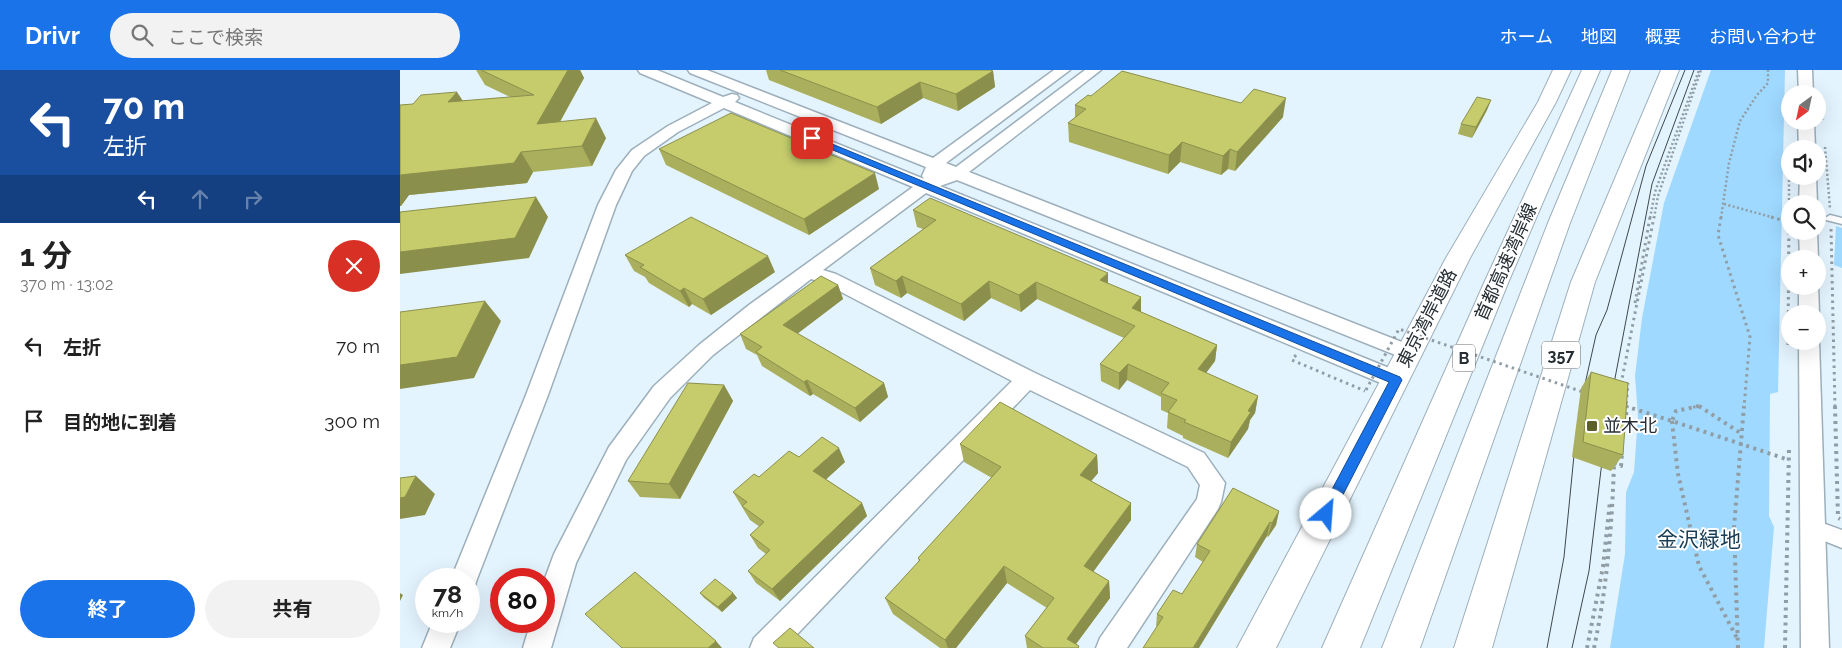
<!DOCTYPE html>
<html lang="ja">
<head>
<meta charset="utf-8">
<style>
	:root { --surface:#fff; --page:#f2f2f2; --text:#222; --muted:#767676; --accent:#1a73e8 }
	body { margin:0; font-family:Raleway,"Noto Sans JP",sans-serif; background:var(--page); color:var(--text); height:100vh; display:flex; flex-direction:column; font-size:19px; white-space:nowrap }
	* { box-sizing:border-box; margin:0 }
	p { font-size:16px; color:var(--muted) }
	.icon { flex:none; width:28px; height:28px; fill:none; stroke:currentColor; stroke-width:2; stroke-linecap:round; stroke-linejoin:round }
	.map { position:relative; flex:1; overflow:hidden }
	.details { display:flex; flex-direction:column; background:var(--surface); width:400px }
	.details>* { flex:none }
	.top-card { background:#1a4fa0; color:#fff; overflow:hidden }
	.needle { width:32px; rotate:213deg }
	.tools { position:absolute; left:1381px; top:15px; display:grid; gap:10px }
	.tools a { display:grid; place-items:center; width:45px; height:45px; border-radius:50%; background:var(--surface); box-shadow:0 5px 20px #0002; font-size:25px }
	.speed { position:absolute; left:15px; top:498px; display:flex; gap:10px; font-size:25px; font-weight:700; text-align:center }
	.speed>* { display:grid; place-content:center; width:65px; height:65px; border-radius:50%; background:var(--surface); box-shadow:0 5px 20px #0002; line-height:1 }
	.speed small { font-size:12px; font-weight:400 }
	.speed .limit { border:8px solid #d22; background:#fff; color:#111 }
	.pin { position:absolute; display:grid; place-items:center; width:42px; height:42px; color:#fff; margin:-21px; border-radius:10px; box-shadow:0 2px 8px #0006 }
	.me { position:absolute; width:55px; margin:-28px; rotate:27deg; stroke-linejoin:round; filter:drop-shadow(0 0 4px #0008) }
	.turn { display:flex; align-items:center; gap:18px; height:105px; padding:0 20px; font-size:22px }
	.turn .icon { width:65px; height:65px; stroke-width:2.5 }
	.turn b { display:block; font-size:35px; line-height:42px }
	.lanes { display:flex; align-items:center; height:48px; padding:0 20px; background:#0003; justify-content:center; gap:25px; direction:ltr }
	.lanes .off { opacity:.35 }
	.round { display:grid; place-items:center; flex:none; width:52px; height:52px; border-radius:26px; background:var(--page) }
	.summary { display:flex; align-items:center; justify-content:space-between; height:85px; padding:0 20px }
	h1 { font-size:30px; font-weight:700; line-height:38px }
	.cta { display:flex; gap:10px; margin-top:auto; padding:10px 20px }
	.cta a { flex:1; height:58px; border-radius:30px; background:var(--accent); color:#fff; font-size:20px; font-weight:700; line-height:58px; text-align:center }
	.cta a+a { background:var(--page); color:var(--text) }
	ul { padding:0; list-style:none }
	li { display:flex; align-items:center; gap:15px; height:75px; padding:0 20px }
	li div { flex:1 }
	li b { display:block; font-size:19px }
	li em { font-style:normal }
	header { display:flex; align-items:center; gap:30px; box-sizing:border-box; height:70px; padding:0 25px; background:var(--accent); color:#fff }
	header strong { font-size:24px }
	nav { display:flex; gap:28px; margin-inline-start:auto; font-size:18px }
	.search { width:350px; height:45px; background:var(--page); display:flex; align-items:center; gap:12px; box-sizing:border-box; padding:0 18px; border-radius:28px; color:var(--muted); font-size:19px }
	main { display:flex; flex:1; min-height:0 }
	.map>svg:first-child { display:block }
	.green { fill:#9fd9ff }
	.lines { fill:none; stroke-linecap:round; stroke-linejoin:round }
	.pedestrian-casing { stroke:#9cafbb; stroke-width:3 }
	.minor-casing { stroke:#9cafbb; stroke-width:3 }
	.tertiary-casing { stroke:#9cafbb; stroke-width:3 }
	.trunk-casing { stroke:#9cafbb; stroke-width:2 }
	.motorway-casing { stroke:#9cafbb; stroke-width:2 }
	.path-far2 { stroke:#919da5; stroke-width:2.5; stroke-dasharray:2 2.5; stroke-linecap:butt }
	.path-far1 { stroke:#919da5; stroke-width:3; stroke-dasharray:2.5 4; stroke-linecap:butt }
	.path { stroke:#919da5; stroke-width:4; stroke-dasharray:3 4.5; stroke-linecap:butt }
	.pedestrian { fill:#fff; fill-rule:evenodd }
	.minor { fill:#fff; fill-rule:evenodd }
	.tertiary { fill:#fff; fill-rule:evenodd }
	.trunk { fill:#fff; fill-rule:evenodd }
	.motorway { fill:#fff; fill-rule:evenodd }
	.tram { stroke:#3e474c; stroke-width:1 }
	.path-bridge-far1 { stroke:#919da5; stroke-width:3; stroke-dasharray:2.5 4; stroke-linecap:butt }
	.path-bridge { stroke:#919da5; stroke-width:4; stroke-dasharray:3 4.5; stroke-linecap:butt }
	.wall { fill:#aaaf5d }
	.shaded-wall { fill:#8b8f4c }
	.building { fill:#c6cc6c; stroke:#8b8f4c }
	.route { fill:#1a73e8; stroke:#114b97 }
	.poi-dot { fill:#5c5f2c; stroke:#fefefe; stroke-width:2 }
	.labels { text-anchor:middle; stroke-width:4; stroke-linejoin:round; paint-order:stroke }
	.shield { fill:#fefefe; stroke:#676c70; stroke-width:1 }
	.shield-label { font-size:16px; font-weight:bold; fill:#262e33 }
	.street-label { font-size:18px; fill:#262e33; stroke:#fefefe }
	.poi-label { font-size:18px; fill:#262e33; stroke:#fefefe; text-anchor:start }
	.near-park-label { font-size:21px; fill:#173e55; stroke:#fefefe }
</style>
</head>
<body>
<header>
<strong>Drivr</strong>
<div class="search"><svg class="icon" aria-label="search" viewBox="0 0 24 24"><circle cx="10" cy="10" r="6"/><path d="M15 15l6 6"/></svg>ここで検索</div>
<nav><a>ホーム</a><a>地図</a><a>概要</a><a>お問い合わせ</a></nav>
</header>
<main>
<section class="details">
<div class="top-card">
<div class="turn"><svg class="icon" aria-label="left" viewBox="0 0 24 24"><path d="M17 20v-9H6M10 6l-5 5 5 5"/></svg><div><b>70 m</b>左折</div></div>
<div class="lanes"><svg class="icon" aria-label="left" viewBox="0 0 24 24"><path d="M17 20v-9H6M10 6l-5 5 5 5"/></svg><svg class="icon off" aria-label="ahead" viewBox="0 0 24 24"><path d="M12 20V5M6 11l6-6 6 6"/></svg><svg class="icon off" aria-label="right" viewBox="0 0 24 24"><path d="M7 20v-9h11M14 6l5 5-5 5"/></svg></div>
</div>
<div class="summary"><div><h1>1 分</h1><p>370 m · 13:02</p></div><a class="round" style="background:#d93025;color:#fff"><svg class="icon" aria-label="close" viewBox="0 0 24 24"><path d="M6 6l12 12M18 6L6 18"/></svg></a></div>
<ul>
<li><svg class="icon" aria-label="left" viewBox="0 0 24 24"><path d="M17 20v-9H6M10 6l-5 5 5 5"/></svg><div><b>左折</b></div><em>70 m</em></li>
<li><svg class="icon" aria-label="arrive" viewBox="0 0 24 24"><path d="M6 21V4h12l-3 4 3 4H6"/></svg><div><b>目的地に到着</b></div><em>300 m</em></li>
</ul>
<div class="cta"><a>終了</a><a>共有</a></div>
</section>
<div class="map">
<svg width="1442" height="578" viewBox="0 0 1442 578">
	<rect width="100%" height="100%" fill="#e4f4fe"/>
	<path class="green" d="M1311,0H1385L1378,322L1370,324L1369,446L1374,457L1364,578H1210L1225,484L1226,422L1234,402L1238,347L1235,306L1242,248L1264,133Z
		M1436,156L1442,158V198L1434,195Z"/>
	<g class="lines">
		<g class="pedestrian-casing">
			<path id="pedestrian" d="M1430,145L1442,148V154L1426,150L1425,148Z"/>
		</g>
		<g class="minor-casing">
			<path id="minor" d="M1414,450L1442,460V478L1407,464L1404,458L1407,452Z"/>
		</g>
		<g class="tertiary-casing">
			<path id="tertiary" d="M238,0H257L323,27L332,24L337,25L339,28L335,32L524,109L522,106L526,97L290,3L288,0H307L533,88L654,0H670L546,93L556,97L685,0H701L569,102L1017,278L1021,283L1017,288L1010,291L1003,288L557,110L540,116L1004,304L1007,310L1004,316L996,318L988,316L526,123L423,200L436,204L635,303L804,383L825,413L821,432L818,439L727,578H696L700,568L797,429L800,415L788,397L630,320L384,578H350L354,568L612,311L422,212L411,209L313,285L270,328L226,390L176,493L151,578H123L131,551H144V511L154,484L209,377L254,316L299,275L349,235L513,117L324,38L278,62L244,86L232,101L216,135L148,325L77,509L74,518L69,519V509H51L126,325L198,135L216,100L232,80L268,56L312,33L240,3Z
				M1398,0H1412L1413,24H1399Z
				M1398,51H1414L1415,79H1399Z
				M1400,106H1416L1417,134H1399Z
				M1399,161H1417L1418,189V190V189H1400Z
				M1418,214L1419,244L1418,247V244H1399V216H1418Z
				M1418,268L1419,271L1429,578H1401L1399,271H1418Z
				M33,551H61L50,578H22Z"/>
		</g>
		<g class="trunk-casing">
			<path id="trunk" d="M1153,0H1171L1156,32L1070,188L876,578H837L1046,188L1138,32Z
				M1261,0H1279L1195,212L1092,578H1054L1171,212Z"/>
		</g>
		<g class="motorway-casing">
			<path id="motorway" d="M1182,0H1200L1108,213L960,578H922L1084,213Z
				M1212,0H1230L1170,153L1020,578H982L1148,153Z"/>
		</g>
		<path class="path-far2" d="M1390,26V47
			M1422,27L1423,50
			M1425,77L1430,138
			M1324,134L1375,148
			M1250,148L1255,122L1299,0
			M1254,148L1258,126L1301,0
			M1321,148L1329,93L1340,51L1357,25L1368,13V0
			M1389,148V79"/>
		<path class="path-far1" d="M1321,147L1318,165L1350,267L1344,337
			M1371,147L1388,152
			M1431,159L1435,337
			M1235,233L1250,147
			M1388,275L1389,147
			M896,285L892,290L965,321
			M1226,313L1228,314L1226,337
			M1221,314L1254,147
			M1293,337H1301"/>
		<path class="path" d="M1299,336L1276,341L1272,351L1389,390
			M1299,336L1342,364
			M1435,336L1438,448L1440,449
			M1226,345L1227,336
			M1272,351L1278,404L1299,496L1337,568
			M1214,393L1221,396L1222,384
			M1187,578L1203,497L1210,431
			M1194,578C1207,517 1212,456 1214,394
			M1338,578L1334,457L1344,336
			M1385,578L1389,379"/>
		<use href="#pedestrian" class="pedestrian"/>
		<use href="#minor" class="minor"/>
		<use href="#tertiary" class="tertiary"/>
		<use href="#trunk" class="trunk"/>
		<use href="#motorway" class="motorway"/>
		<path class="tram" d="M1183,323L1196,265L1207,240L1246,96L1285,0
			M1212,324L1252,114L1294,0
			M1147,578L1164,487L1175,375
			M1172,578L1189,501L1203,383"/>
		<path class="path-bridge-far1" d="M966,320L999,259L1183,322
			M1225,336L1229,337"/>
		<path class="path-bridge" d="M1225,336L1272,351"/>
	</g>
	<path class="wall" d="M76,0H180L184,8L160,52L206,68L192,96L133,102L127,113L9,125L1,136L13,34L63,31L110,27L85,15Z
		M366,0H590L593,1L595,17L558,41L523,28L481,54L369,10Z
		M691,26L883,47L835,101L828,99L821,105L780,92L768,104L669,72L668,53L675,47V35Z
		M1091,30L1087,40L1072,68L1058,64L1061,54Z
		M259,79L479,119L409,165L266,95Z
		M513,140L708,213L741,242L817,275L815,291L806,303L858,326L855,343L850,350L848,359L828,388L783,368V366L767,358L768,343L761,340V327L727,310L719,320L701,311L700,294L724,268L637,229L621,242L591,228L564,251L507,223L501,228L475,215L470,198L523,159L517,157Z
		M225,185L375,202L311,245L292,234L289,237L249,213L245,207L234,201Z
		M438,215L443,229L397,264L484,313L488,327L460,352L413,324L410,326L362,296L357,285L346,279L340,264Z
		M1191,302L1223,385L1211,401L1172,387L1181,318Z
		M324,315L333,331L280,429L240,427L228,411Z
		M560,374L697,385L698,403L691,411L731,433V450L693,502L709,511L710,528L676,574L679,576V578H627L625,566L647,538L607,513L556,578H540L493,544L485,528L519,492L518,488L592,408L564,392Z
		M399,387L445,392L426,409L462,433L467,446L380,531L356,513L348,501L366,484L358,478L350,465L360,457L350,450L333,422L359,407Z
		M879,441L876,455L868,467L867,466L756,557L757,544L782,524L803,492L795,487L797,474Z
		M300,523H333L337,528L322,542L304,528Z"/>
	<path class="shaded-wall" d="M168,0H180L184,8L148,73L137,54Z
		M593,1L595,17L558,41L556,24Z
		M520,12L523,28L481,54L477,37Z
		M57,22L69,40L48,32Z
		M886,28L883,47L835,101L837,82Z
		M1091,30L1087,40L1072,68L1076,57Z
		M196,48L206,68L192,96L182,76Z
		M782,72L780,92L768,104L769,85Z
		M830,79L828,99L821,105L823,86Z
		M121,82L133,102L127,113L9,125L1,136H0V105Z
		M475,103L479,119L409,165L404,149Z
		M136,127L148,147L129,188L0,204V182Z
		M368,186L375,202L311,245L303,229Z
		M708,203V220L700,210Z
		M502,206L507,223L501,228L496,211Z
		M589,211L591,228L564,251L561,234Z
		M636,212L637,229L621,242L619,225Z
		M438,215L443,229L389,270L383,255Z
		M284,218L292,234L289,237L280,221Z
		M741,227V244L732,238Z
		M85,231L101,251L74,308L0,319V295Z
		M817,275L815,291L796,316L798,299Z
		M728,294L727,310L719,320V303Z
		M407,310L413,324L410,326L404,312Z
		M484,313L488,327L460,352L455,338Z
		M324,315L333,331L280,429L269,414Z
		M858,326L855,343L850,350L848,359L828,388L831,372L848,341Z
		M439,378L445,392L420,415L413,401Z
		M697,385L698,403L681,423L680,405Z
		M16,406L35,424L25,445L0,449V428Z
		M462,433L467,446L380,531L372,519Z
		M731,433V450L685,513L684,496Z
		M879,441L876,455L868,467L872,453Z
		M870,452L867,466L799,578H793Z
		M604,496L607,513L556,578H548L545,570Z
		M709,511L710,528L673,578L667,569Z
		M0,523L3,525L0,531Z
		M333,523L337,528L322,542L318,537Z
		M316,571L322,578H308Z"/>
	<path class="building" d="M81,0H168L137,54L196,48L182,76L121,82L114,93L0,105V35L13,34L21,25L57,22L48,32L134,25Z
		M380,0H590L593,1L556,24L520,12L477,37Z
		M722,1L841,33L854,19L886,28L837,82L830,79L823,86L782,72L769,85L668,53L686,39L675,35L688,25L691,26Z
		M1077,27L1091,30L1076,57L1061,54Z
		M331,43L475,103L404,149L259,79Z
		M136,127L115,168L0,182V142Z
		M530,128L708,203L700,210L741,227L732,238L817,275L798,299L858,326L848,341L851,342L831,372L784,352L786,350L768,342L777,330L761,323L769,313L728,294L719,303L700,294L735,256L636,212L619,225L589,211L561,234L502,206L496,211L470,198L536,150L513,140Z
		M291,147L368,186L303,229L284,218L280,221L240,197L244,195L225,185Z
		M421,206L438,215L383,255L484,313L455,338L407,310L404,312L356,282L362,277L340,264Z
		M85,231L57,287L0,295V242Z
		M1191,302L1228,313L1223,385L1183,372Z
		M288,313L324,315L269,414L228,411Z
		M600,332L697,385L680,405L731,433L684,496L709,511L667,569L679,576L678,578H643L625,566L654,528L604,496L545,570L485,528L520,490L518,488L601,397L560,374Z
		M422,367L439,378L413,401L462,433L372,519L348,501L370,480L350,465L364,452L342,436L347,432L333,422L354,404L359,407L389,381L399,387Z
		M16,406L5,427L0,428V408Z
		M833,418L879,441L872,453L870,452L793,578H743L763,547L757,544L773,520L782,524L810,481L797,474Z
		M235,502L316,571L308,578H222L185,544Z
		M315,509L333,523L318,537L300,523Z
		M390,558L414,578H379L373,573Z"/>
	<path class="route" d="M409,67H415L1000,307L1002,310L931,448L926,450L921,448L919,444L989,312L409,70Z"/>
	<rect class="poi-dot" x="1186" y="350" width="12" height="12" rx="2.5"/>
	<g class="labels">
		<g class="shield">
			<rect x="1142" y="271.5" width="38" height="27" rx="4"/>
			<rect x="1053" y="274.5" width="22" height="27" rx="4"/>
		</g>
		<g class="shield-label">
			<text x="1161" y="291">357</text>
			<text x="1064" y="294">B</text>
		</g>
		<g class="street-label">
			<text transform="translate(1106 192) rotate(-66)" y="6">首都高速湾岸線</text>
			<text transform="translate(1027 248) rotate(-63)" y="6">東京湾岸道路</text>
		</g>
		<g class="poi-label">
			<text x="1203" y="362">並木北</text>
		</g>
		<g class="near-park-label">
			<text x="1299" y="477">金沢緑地</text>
		</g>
	</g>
</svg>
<div class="tools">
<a><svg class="needle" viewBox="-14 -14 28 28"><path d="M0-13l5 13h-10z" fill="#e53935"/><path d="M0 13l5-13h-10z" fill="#767676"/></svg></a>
<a><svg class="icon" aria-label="sound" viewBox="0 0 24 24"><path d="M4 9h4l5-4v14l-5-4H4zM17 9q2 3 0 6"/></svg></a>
<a><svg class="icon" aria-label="search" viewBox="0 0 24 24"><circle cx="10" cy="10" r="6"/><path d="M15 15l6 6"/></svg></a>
<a>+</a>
<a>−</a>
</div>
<div class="speed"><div>78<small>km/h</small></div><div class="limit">80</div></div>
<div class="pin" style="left:412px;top:68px;background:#d93025"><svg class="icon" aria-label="arrive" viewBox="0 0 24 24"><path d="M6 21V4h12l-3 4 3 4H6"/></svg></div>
<svg class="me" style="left:926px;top:444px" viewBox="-20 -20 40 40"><circle r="19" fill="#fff"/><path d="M0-13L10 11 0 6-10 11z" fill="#1a73e8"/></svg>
</div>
</main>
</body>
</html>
